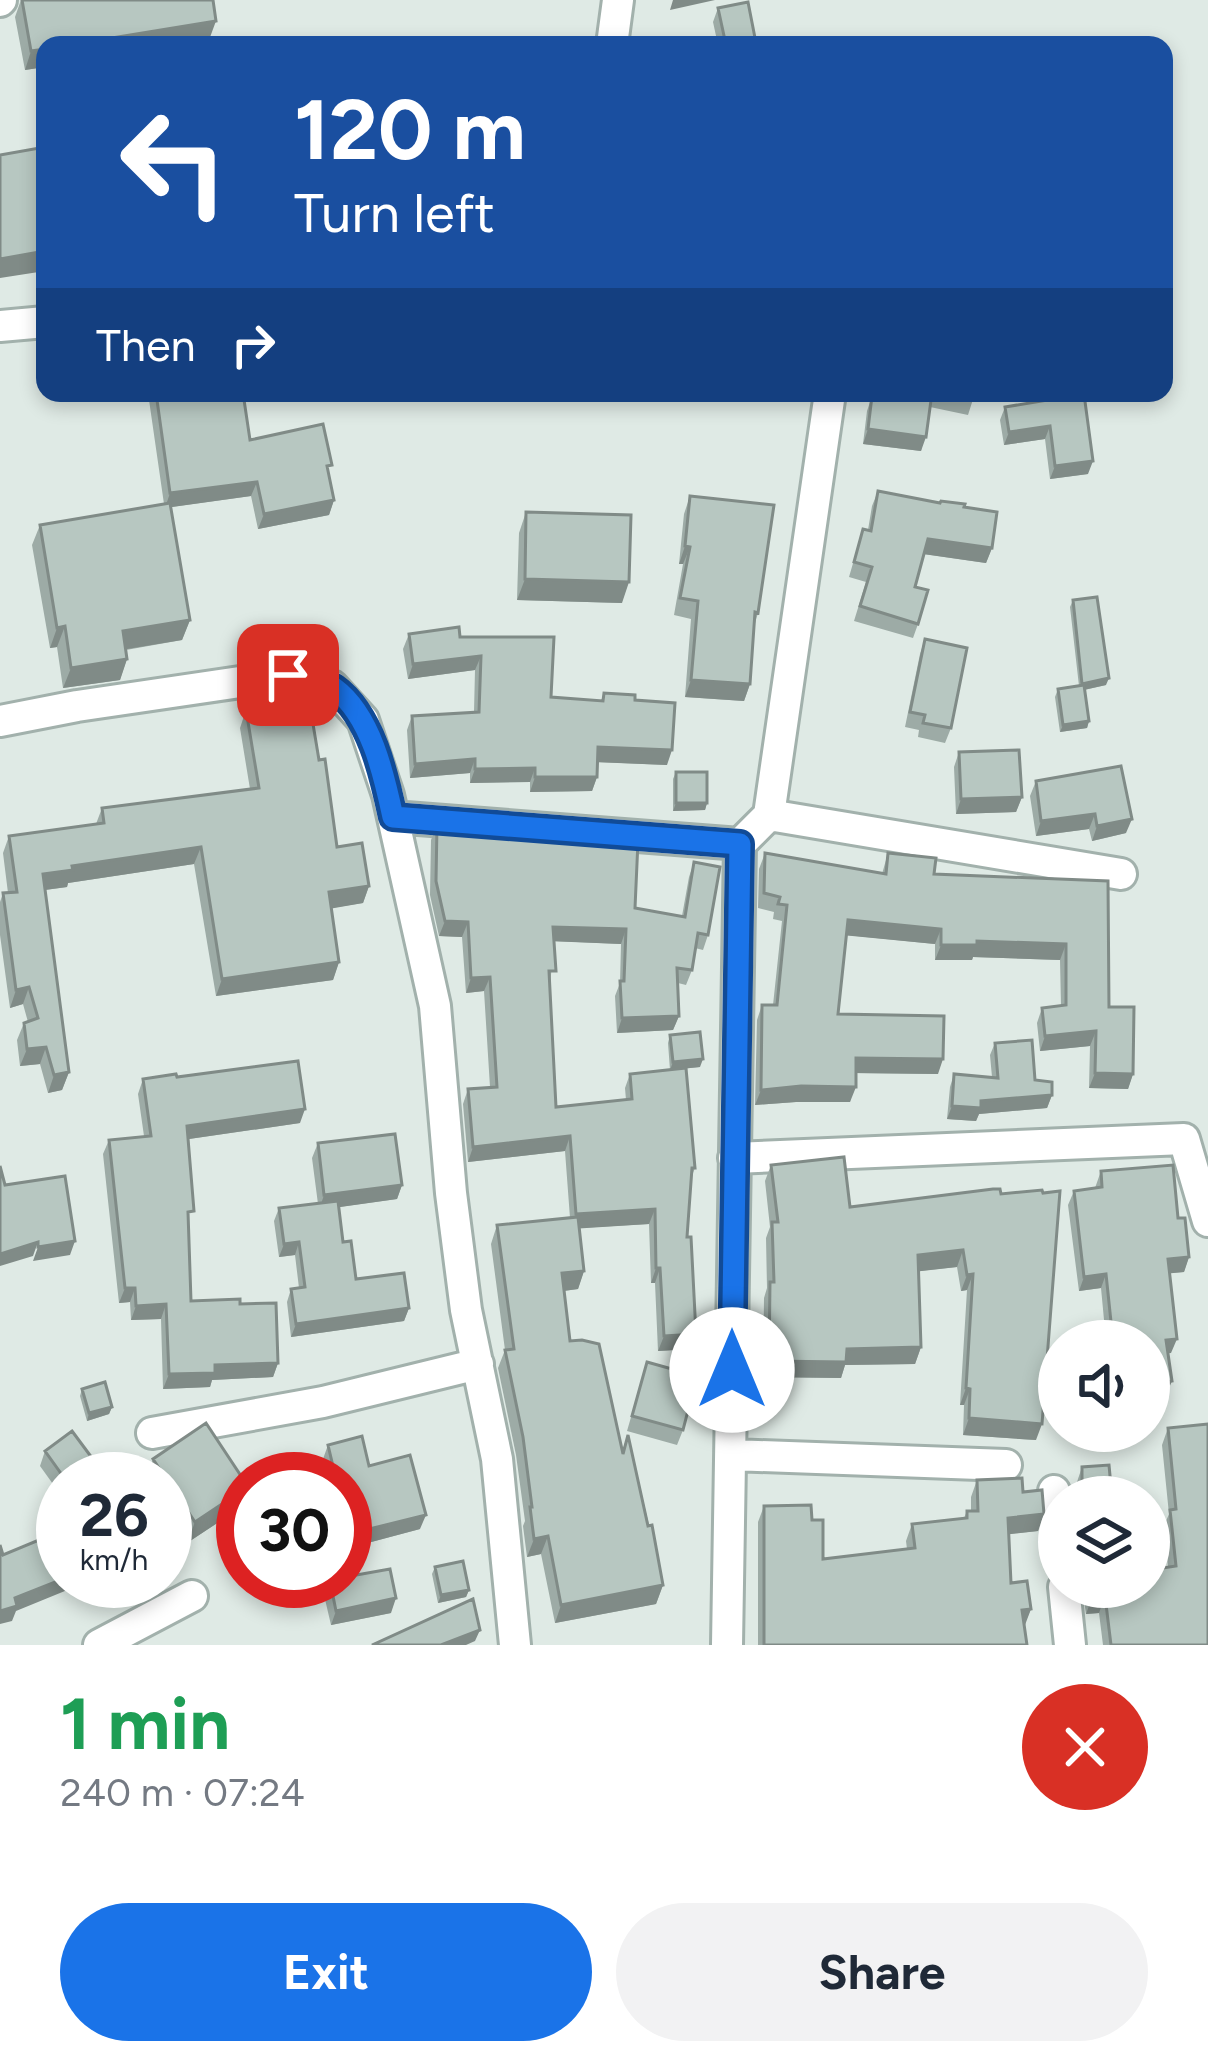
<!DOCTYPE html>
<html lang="en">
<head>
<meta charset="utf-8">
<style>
	:root { --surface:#fff; --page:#f2f2f3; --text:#1f2937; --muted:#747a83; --accent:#1a73e8 }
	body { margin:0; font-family:Figtree,sans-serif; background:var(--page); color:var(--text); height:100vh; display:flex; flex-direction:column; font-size:45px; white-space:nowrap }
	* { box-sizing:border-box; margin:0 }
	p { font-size:39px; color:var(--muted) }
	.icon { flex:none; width:66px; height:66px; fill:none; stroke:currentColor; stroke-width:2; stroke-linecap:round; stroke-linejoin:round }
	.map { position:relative; height:1645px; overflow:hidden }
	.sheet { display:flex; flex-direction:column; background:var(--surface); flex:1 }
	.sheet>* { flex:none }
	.top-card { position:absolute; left:36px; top:36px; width:1137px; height:366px; border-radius:24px; box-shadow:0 6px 18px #0003; background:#1a4fa0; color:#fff; overflow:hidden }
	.controls { position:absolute; left:1038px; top:1320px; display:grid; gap:24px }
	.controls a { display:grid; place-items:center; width:132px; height:132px; border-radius:50%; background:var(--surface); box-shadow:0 6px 18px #0003; font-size:60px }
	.speed { position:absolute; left:36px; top:1452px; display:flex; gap:24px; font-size:60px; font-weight:700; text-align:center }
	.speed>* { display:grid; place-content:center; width:156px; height:156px; border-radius:50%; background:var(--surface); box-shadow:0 6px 18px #0003; line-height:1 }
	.speed small { font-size:30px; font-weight:400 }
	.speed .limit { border:18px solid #d22; background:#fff; color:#111 }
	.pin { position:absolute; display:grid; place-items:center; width:102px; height:102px; color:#fff; margin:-51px; border-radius:24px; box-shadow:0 6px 18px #0006 }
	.me { position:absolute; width:132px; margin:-66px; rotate:0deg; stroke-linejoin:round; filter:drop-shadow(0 0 9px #0008) }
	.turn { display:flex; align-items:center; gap:42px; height:252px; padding:0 60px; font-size:54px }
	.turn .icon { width:156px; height:156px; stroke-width:2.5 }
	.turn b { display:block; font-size:84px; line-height:102px }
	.then { display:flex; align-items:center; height:114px; padding:0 60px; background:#0003; gap:24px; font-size:45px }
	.round { display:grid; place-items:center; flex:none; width:126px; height:126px; border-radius:63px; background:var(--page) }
	.head { display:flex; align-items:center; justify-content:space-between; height:204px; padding:0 60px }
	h1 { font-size:72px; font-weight:700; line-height:90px; color:#1e9e55 }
	.primary-button { display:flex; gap:24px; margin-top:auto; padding:24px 60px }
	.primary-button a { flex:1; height:138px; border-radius:72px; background:var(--accent); color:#fff; font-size:48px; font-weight:700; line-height:138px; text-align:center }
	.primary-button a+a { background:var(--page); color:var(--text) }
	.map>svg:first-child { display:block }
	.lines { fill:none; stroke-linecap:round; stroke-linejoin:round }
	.minor-casing { stroke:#a2b1ac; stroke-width:36 }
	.minor { stroke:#fff; stroke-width:30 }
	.wall { fill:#9daba6 }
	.shaded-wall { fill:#808b87 }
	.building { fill:#b7c7c1; stroke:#808b87; stroke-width:3 }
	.route-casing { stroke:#114b97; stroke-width:30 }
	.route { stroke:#1a73e8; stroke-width:21 }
</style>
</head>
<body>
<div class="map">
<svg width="1208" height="1645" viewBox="0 0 1208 1645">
	<rect width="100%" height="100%" fill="#dfeae5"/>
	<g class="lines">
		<g class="minor-casing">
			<path id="minor" d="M0,1L1,0
				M612,45L618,0
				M0,326L45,322
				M0,721L77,706L288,675L332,686L363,720L388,795L435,1006L451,1193L466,1310L497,1459L515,1645
				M769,815L1121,874
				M393,817L740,844
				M734,1158L1184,1139L1208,1221
				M152,1433L323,1402L478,1364
				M732,1455L1006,1465
				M1054,1491L1059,1542
				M1064,1587L1070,1645
				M99,1645L192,1596
				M727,1645L740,844L769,815L830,393"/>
		</g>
		<use href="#minor" class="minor"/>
	</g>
	<path class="wall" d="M21,0L209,40L25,70L15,17Z
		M718,8L756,43L765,45H718L713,22Z
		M148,393H243L250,440L329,476L334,500L329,515L258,529L251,496L171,507L190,620L182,640L126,650L127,659L120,680L63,688L57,647L50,648L32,545L40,525L164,504Z
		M904,393H975L968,415L930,407L921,451L863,444L867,411L872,396L903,400Z
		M1084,394L1088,474L1050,479L1045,439L1004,445L1000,420L1005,407Z
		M878,491L964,507L992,548L986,563L924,554L915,587L918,624L913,638L854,621L866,582L849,577L863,529L868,530L872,506Z
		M690,496L758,613L755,623L750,684L744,701L685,697L691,619L674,615L683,564H679L684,514Z
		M526,512L622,603L517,600L519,533Z
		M1073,600L1106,685L1084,690L1089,721L1087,728L1060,732L1055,697L1058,689L1079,686L1070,607Z
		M409,634L460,637L551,697L601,701L604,693L635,700L667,765L598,762L597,777L592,791L530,792V782L470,783V773L410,778L407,730L412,716L474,712L475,670L408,679L403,649Z
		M925,639L951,728L945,743L918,737L919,730L905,727L920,654Z
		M246,710L319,760L337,847L369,886L363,903L331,908L339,962L333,980L216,996L194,864L68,883L67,887L45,890L69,1072L62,1090L48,1093L40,1064L20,1066L17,1040L24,1023L28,1022L23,1004L10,1008L0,935V902L3,893H8L3,853L9,836L96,824L102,808L250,789L240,728Z
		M959,752L1022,797L1016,812L956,814L954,767Z
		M676,772L707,803L705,810L673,811V779Z
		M1036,781L1126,833L1092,841L1089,829L1036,836L1030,796Z
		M437,825L488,837L595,842L596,837L635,908L682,916L689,877L694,862L708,935L703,950L695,948L692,970L686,985L678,983L679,1016L673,1030L617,1033L615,996L620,983L621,944L554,941L550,986L556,1107L626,1100L625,1088L630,1074L695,1168L691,1178L687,1237L691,1349L658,1351L655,1283H651L649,1224L579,1228L584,1271L578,1289L564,1291L570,1341L622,1451L628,1435L663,1585L656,1604L555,1623L541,1554L527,1557L523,1526L525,1521L516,1455L498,1368L505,1350L491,1244L497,1225L570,1218L565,1151L468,1162L463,1104L468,1089L490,1087L484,991L466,993L462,937L439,936L430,895L431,840Z
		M765,853L882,874L888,853L934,874L1108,881L1109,1007L1133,1074L1128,1089L1089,1088L1090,1046L1040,1051L1037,1023L1042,1008L1061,1006L1060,960L973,957L972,960H935V944L846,935L838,1014L938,1074L856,1073L850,1102H796L755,1105L757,1020L762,1005H773L782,921L773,919L774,912L758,908L759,869Z
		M670,1035L700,1067L670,1070L668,1043Z
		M995,1043L1052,1095L1047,1108L979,1114L976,1121L947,1119L950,1087L954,1074L992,1077L990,1055Z
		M177,1077L300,1123L189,1139L188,1226L191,1301L240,1304L278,1363L273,1377L212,1380L210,1387L163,1389L161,1319L131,1320L130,1302L119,1303L103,1154L109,1140L144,1136L138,1094L143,1079Z
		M318,1143L402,1185L397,1199L339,1207L343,1242L356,1279L409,1308L404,1321L291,1337L287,1302L291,1289L299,1288L295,1255L279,1257L274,1221L279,1208L318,1204L312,1158Z
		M771,1165L850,1207L993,1189L1036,1440L963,1435L964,1405H960L967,1290L961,1291L957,1267L919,1271L921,1347L915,1364L845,1365L841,1378L763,1377L764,1298L767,1288L766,1238L770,1227L765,1181Z
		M1101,1171L1178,1218L1189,1257L1184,1272L1170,1273L1171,1353H1168L1166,1395L1149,1397V1341H1106L1101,1288L1079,1291L1068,1205L1074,1191L1095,1188Z
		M647,1362L683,1430L677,1445L627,1431Z
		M82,1389L112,1407L109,1414L87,1421L80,1396Z
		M1168,1428L1208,1645H1103L1099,1613L1086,1614L1082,1587H1149L1168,1567L1164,1526L1169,1514L1162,1445Z
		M328,1445L420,1529L345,1549V1479H328L323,1459Z
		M45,1451L98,1466L93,1479H63V1498L40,1466Z
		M153,1459L240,1508L187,1543L165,1510V1479H146Z
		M1082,1467L1112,1497H1077V1482Z
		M977,1480L1023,1492L1044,1514L1038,1531L1009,1534L1011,1583L1031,1609L1024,1625L1027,1645H758V1522L764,1506L812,1520L823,1559L907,1549L906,1541L912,1524L964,1518L967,1511H971V1497Z
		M435,1567L469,1590L466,1597L438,1603L432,1574Z
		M329,1581L391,1613L331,1625L324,1595Z"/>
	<path class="shaded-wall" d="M673,0H715L670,10Z
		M216,21L209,40L176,45H69Z
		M45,49V67L25,70L31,51Z
		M45,251V271L0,278V259Z
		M1050,426L1045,439L1004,445L1009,432Z
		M868,429L926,437L921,451L863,444Z
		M1093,461L1088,474L1050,479L1055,466Z
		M257,482L251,496L165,508L170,493Z
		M334,500L329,515L258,529L264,514Z
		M928,539L992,548L986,563L923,554Z
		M685,546L690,547L683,564H679Z
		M525,579L629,582L622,603L517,600Z
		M190,620L182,640L115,651L123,631Z
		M65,626L57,647L50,648L57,628Z
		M481,656L475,670L408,679L413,664Z
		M127,659L120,680L63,688L71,668Z
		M1109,678L1106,685L1079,691L1082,684Z
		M691,680L750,684L744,701L685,697Z
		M1089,721L1087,728L1060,732L1063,725Z
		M598,747L672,750L667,765L593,762Z
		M475,759L470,773L410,778L415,764Z
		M535,768L530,782L470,783L475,769Z
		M535,777H597L592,791L530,792Z
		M1022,797L1016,812L956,814L961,799Z
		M676,803H707L705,810L673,811Z
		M1095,814L1089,829L1036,836L1041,821Z
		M1132,819L1126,833L1092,841L1097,826Z
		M201,847L194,864L68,883L67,887L37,891L43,874L72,866Z
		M369,886L363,903L323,910L329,892Z
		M848,920L941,929L935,944L842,935Z
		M445,921L468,922L462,937L439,936Z
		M553,927L626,929L621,944L547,941Z
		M977,941L1066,944L1060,960L973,957L972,960H935L941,945Z
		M339,962L333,980L216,996L222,979Z
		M490,977L484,991L466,993L471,978Z
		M29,987L23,1004L10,1008L16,990Z
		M679,1016L673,1030L617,1033L622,1018Z
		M1096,1031L1090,1046L1040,1051L1045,1036Z
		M46,1047L40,1064L20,1066L27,1049Z
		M856,1058L943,1059L938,1074L851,1073Z
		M703,1059L700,1067L670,1070L673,1062Z
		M69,1072L62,1090L48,1093L54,1075Z
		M1095,1073L1133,1074L1128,1089L1089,1088Z
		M801,1086L856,1087L850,1102H796L755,1105L761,1090Z
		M1052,1095L1047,1108L979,1114L976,1121L947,1119L952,1106L981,1101Z
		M305,1109L300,1123L182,1140L187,1126Z
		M570,1136L565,1151L468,1162L473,1147Z
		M402,1185L397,1199L319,1210L324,1195Z
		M655,1209L649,1224L571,1229L576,1214Z
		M75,1241L70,1255L33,1261L38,1247Z
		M38,1242L33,1256L0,1266V1254Z
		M299,1242L295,1255L279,1257L284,1244Z
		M963,1250L957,1267L913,1272L918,1255Z
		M1189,1257L1184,1272L1163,1274L1168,1259Z
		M656,1268H660L655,1283H651Z
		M584,1271L578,1289L555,1292L562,1273Z
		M973,1274L967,1290L961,1291L967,1275Z
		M1106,1274L1101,1288L1079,1291L1084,1277Z
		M125,1288H135L130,1302L119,1303Z
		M166,1304L161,1319L131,1320L136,1306Z
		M409,1308L404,1321L291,1337L296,1324Z
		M696,1334L691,1349L658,1351L664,1336Z
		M1177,1339L1171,1353L1161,1354L1166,1340Z
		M921,1347L915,1364L845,1365L841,1378L763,1377L769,1361L847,1349Z
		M278,1363L273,1377L212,1380L210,1387L163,1389L169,1374L215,1365Z
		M1172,1381L1166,1395L1149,1397V1384Z
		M966,1388L970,1389L964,1405H960Z
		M112,1407L109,1414L87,1421L89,1413Z
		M969,1418L1042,1424L1036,1440L963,1435Z
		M98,1466L93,1479H80Z
		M243,1490V1500L240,1508L187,1543L195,1522Z
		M1044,1514L1038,1531L1002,1535L1008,1518Z
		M426,1515L420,1529L345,1549L349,1534Z
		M548,1536L541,1554L527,1557L534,1539Z
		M63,1579V1581H83L82,1584L16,1611L12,1621L0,1624V1611L15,1598Z
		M663,1585L656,1604L555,1623L561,1605Z
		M469,1590L466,1597L438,1603L441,1595Z
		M1105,1596L1099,1613L1086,1614L1092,1598Z
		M396,1598L391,1613L331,1625L336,1611Z
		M1031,1609L1025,1625L1016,1626L1022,1610Z
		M480,1630L475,1641L466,1645H441Z"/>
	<path class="building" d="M22,0H213L216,21L69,45H45V49L31,51Z
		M748,2L756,43L764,41L765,45H726L718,8Z
		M45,147V251L0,259V155Z
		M156,393H243L250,440L323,424L332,465L327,466L334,500L264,514L257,482L170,493Z
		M907,393H932L926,437L868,429L872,396L905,400Z
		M937,393H975L973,400Z
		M1084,394L1093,461L1055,466L1050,426L1009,432L1005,407Z
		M878,491L940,503L941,501L965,504L964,507L997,512L992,548L928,539L915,587L928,590L918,624L860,606L872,567L854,562L863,529L871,531Z
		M690,496L774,505L758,613L755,612L750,684L691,680L698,601L680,598L690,547L685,546Z
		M170,503L190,620L123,631L127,659L71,668L65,626L57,628L40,525Z
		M526,512L631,515L629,582L525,579Z
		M1097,597L1109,678L1082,684L1073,600Z
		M459,627L460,637H554L551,697L603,701L604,693L635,695V700L675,703L672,750L598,747L597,777H535V768L475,769V759L415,764L412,716L479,712L481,656L413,664L409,634Z
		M925,639L967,648L951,728L923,723L925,715L910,712Z
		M1084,685L1089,721L1063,725L1058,689Z
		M309,700L319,760L325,759L337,847L362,843L369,886L329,892L339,962L222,979L201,847L72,866L73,870L43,874L69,1072L54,1075L46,1047L27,1049L24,1023L38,1018L29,987L16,990L3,893L17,892L9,836L104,823L102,808L259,788L246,710Z
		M1019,750L1022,797L961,799L959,752Z
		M1121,766L1132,819L1097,826L1095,814L1041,821L1036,781Z
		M676,772H707V803H676Z
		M437,825L489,829L488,837L596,842V837L638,841L635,908L685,917L694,862L720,867L708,935L698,933L692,970L677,968L679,1016L622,1018L620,981H624L626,929L553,927L556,971H549L556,1107L632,1099L630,1074L686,1068L695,1168H692L687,1237H691L696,1334L664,1336L660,1268H656L655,1209L576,1214L570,1136L473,1147L468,1089L497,1087L490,977L471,978L468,922L445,921L436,881Z
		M765,853L886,874L888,853L936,858L934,874L1108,881L1109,1007H1134L1133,1074L1095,1073L1096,1031L1045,1036L1042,1008L1066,1005V944L977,941V945H941V929L848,920L838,1014L944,1016L943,1059L856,1058V1087L801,1086L761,1090L762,1005H777L787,905L778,904L780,897L764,893Z
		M700,1032L703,1059L673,1062L670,1035Z
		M1032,1040L1035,1080L1052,1082V1095L981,1101V1108L952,1106L954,1074L998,1078L995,1043Z
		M298,1061L305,1109L187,1126L194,1211L188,1212L191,1301L240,1299V1304L276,1303L278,1363L215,1365V1373L169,1374L166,1304L136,1306L135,1288H125L109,1140L151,1136L143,1079L176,1074L177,1077Z
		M395,1134L402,1185L324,1195L318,1143Z
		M844,1157L850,1207L993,1189H1000L1001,1194L1042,1190L1043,1193L1060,1191L1042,1424L969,1418L970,1389L966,1388L973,1274L967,1275L963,1250L918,1255L921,1347L847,1349L846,1362L769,1361L770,1282H774L772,1222H778L771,1165Z
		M1173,1165L1178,1218H1185L1189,1257L1168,1259L1177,1339L1166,1340L1172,1381L1149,1384V1341H1113L1106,1274L1084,1277L1074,1191L1102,1187L1101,1171Z
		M0,1166L5,1185L65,1176L75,1241L38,1247V1242L0,1254Z
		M338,1201L343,1242L351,1241L356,1279L404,1273L409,1308L296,1324L291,1289L305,1287L299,1242L284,1244L279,1208Z
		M578,1217L584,1271L562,1273L570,1341L582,1340L599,1344L623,1454L628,1435L648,1526L652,1525L663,1585L561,1605L548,1536L534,1539L530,1507H532L523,1437L505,1350L514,1349L497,1225Z
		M647,1362L697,1376L683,1430L632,1416Z
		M105,1382L112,1407L89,1413L82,1389Z
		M206,1423L243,1479V1490L195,1522L153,1459Z
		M1208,1424V1645H1111L1105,1596L1092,1598L1091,1587H1149V1570L1176,1566L1170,1510L1176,1509L1168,1428Z
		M72,1431L98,1466L80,1479H65L45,1451Z
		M362,1436L369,1466L410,1455L426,1515L349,1534L345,1516V1479H336L328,1445Z
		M1109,1465L1112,1497H1082V1467Z
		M1022,1478L1023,1492L1042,1490L1044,1514L1008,1518L1011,1583L1027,1581L1031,1609L1022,1610L1027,1645H764V1506L811,1505L812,1520H823V1559L915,1548L912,1524L967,1518V1511H978L977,1480Z
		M63,1530V1579L15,1598L17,1606L0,1611V1545L3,1555Z
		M463,1561L469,1590L441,1595L435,1567Z
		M390,1569L396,1598L336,1611L330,1581H345V1577Z
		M473,1599L480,1630L441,1645H372Z"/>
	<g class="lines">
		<g class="route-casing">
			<path id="route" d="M288,675C302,678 323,680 334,688C371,715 384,775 393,817L740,844L732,1370"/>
		</g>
		<use href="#route" class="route"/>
	</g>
</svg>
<div class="controls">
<a><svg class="icon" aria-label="sound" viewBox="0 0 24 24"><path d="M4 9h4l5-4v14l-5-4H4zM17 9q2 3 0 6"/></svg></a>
<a><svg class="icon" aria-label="layers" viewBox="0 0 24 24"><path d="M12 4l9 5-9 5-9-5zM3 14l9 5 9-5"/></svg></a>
</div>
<div class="speed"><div>26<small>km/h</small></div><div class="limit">30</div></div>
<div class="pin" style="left:288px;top:675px;background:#d93025"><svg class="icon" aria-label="arrive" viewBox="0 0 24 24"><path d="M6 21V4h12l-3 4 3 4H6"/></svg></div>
<svg class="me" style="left:732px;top:1370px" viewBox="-20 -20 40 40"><circle r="19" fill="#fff"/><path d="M0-13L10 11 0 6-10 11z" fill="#1a73e8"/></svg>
<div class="top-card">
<div class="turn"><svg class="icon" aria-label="left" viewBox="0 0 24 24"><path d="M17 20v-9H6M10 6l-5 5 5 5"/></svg><div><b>120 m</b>Turn left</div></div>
<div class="then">Then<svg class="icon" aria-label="right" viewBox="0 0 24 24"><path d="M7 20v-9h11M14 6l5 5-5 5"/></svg></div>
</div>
</div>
<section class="sheet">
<div class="head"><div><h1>1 min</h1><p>240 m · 07:24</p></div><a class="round" style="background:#d93025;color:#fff"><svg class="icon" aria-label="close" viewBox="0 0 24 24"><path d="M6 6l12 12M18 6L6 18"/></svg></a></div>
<div class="primary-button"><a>Exit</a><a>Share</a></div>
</section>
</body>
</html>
